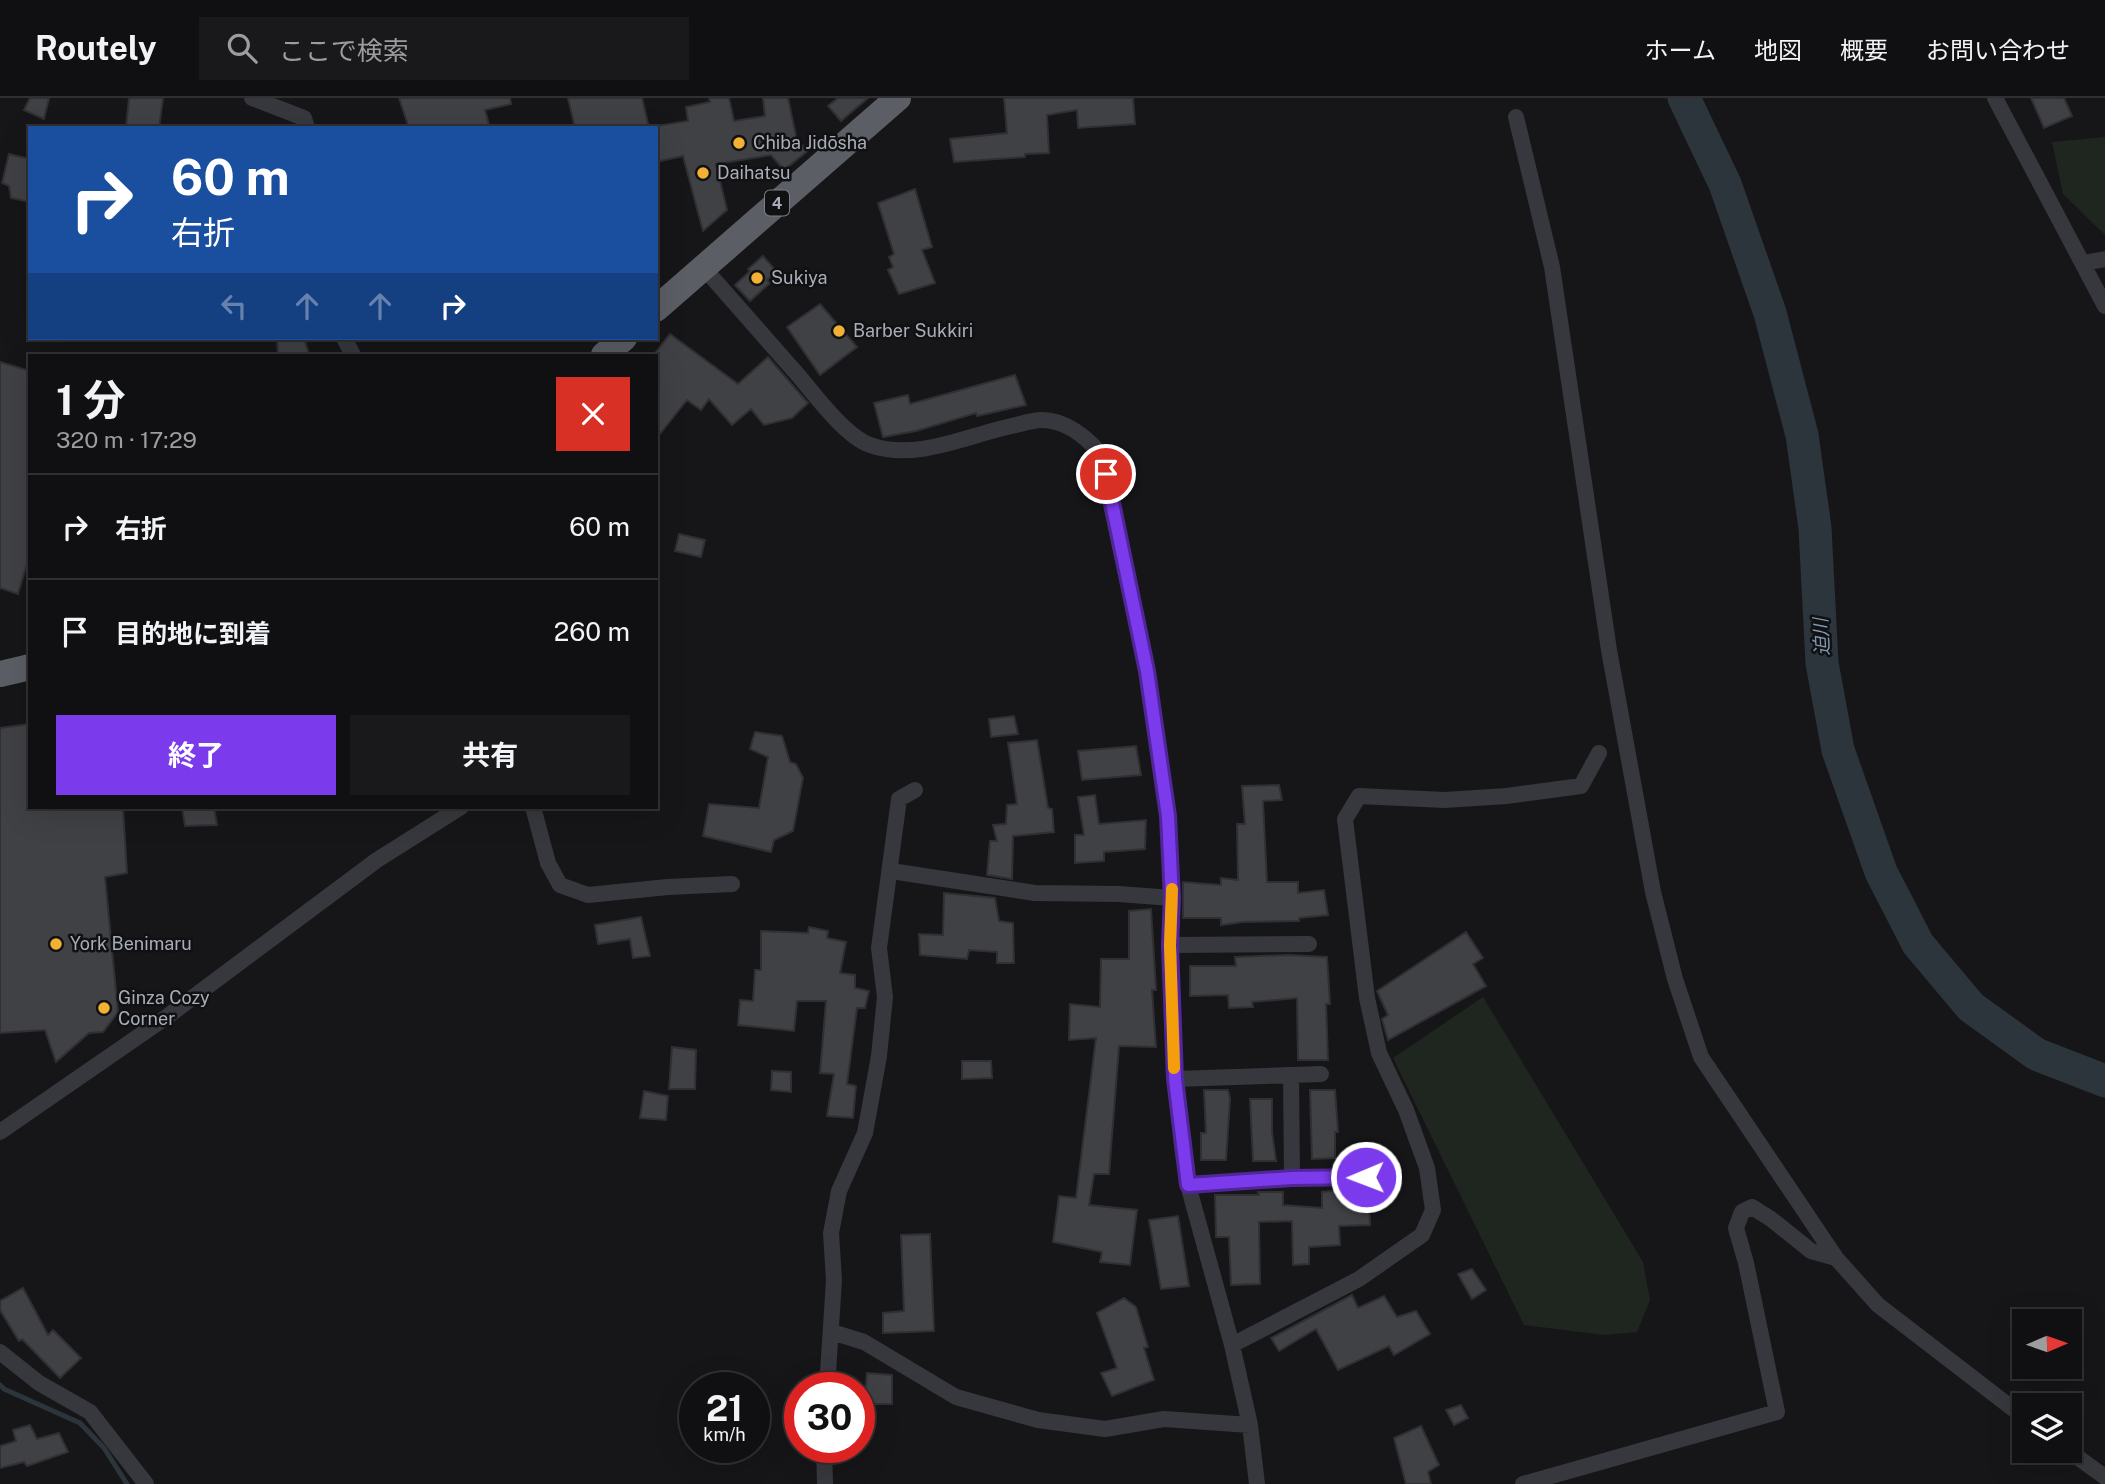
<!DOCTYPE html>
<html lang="ja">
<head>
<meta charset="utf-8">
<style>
	:root { --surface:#101012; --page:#19191b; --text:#f1f3f6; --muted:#9c9d9f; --line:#303032; --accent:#7c3aed }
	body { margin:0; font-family:"Public Sans","Noto Sans JP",sans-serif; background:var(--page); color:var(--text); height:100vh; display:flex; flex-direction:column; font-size:26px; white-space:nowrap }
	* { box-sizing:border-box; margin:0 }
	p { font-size:23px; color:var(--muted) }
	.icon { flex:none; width:38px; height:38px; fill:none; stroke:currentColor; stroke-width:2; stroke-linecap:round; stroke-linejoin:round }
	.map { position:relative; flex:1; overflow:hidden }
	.sheet { position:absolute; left:28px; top:256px; width:630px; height:455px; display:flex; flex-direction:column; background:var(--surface); border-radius:0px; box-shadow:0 7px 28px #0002,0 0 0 2px var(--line) }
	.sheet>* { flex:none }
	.guide { position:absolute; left:28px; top:28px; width:630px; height:214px; border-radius:0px; box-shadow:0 7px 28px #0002,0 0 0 2px var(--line); background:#1a4fa0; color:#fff; overflow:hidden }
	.needle { width:46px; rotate:88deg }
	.buttons { position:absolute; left:2012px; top:1211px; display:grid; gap:14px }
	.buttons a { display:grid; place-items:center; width:70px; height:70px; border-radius:0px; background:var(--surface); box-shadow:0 7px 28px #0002,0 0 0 2px var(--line); font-size:35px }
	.speed { position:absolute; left:679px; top:1274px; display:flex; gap:14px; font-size:35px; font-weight:700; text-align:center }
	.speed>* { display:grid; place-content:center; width:91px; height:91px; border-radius:50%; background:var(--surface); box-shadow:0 7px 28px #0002,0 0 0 2px var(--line); line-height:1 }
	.speed small { font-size:18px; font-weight:400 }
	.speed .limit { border:10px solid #d22; background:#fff; color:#111 }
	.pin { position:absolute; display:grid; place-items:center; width:60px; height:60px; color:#fff; margin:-30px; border:4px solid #fff; border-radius:50%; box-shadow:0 2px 7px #0007 }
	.me { position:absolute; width:77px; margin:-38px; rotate:269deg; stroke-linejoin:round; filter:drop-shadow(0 0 5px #0008) }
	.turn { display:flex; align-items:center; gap:24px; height:147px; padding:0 28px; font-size:32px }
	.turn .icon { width:91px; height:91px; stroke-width:2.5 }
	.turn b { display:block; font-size:49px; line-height:60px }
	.lanes { display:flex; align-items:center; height:66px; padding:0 28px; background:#0003; justify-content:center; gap:35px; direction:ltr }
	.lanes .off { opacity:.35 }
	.round { display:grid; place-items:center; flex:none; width:74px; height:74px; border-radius:0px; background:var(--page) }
	.summary { display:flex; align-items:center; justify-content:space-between; height:119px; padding:0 28px }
	h1 { font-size:42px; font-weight:700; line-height:52px }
	.action { display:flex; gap:14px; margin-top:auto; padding:14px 28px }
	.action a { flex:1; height:80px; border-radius:0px; background:var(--accent); color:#fff; font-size:28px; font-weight:700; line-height:80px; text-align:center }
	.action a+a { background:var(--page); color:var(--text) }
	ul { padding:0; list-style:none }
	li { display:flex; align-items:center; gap:21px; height:105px; padding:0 28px; border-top:2px solid var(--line) }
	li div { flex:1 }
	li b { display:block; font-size:26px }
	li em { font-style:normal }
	header { display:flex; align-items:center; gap:42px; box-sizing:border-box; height:98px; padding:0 35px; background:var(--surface); border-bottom:2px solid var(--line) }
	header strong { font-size:33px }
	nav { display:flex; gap:38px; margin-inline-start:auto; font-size:24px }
	.search { width:490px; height:63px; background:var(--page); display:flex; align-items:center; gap:18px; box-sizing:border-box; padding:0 24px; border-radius:0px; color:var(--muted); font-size:26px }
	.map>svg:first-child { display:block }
	.green { fill:#1e261f }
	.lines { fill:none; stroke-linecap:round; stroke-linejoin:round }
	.stream { stroke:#2c353c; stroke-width:5 }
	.river { stroke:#2c353c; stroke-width:33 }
	.building { fill:#404145; stroke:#303034; stroke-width:2 }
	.minor { stroke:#37383d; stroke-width:16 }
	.trunk { stroke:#5b5e65; stroke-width:26 }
	.route-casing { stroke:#51269a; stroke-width:18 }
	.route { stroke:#7c3aed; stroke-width:12 }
	.slow { stroke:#f59e0b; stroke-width:12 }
	.poi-dot { fill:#f2b134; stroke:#111113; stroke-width:2.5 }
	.labels { text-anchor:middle; stroke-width:5; stroke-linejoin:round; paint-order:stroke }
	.shield { fill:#111113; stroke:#7b7e86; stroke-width:2 }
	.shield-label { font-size:16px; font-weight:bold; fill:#a8adb8 }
	.poi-label { font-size:18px; fill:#a8adb8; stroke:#111113; text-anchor:start }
	.water-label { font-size:19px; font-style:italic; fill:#7f9bb3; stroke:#111113 }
</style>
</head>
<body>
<header>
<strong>Routely</strong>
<div class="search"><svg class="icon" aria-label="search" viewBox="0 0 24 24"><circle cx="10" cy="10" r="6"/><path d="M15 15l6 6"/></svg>ここで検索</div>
<nav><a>ホーム</a><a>地図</a><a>概要</a><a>お問い合わせ</a></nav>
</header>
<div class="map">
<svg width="2105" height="1386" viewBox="0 0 2105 1386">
	<rect width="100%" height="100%" fill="#161618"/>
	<path class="green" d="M2105,39V137L2063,96L2052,44Z
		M1483,899L1643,1164L1650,1202L1637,1234L1604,1237L1524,1227L1393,960Z"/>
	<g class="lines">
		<path class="stream" d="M0,1287L4,1291L80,1325L104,1350L127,1386"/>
		<path class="river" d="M1684,0L1725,86L1770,215L1802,337L1815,430L1822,565L1838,652L1881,774L1918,846L1971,909L2036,956L2105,983"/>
	</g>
	<path class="building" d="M30,0H49L44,21L24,12Z
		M129,0H163L159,30H126Z
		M399,0H510L511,6L485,12L490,30H409Z
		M568,0H642L649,30H575Z
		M709,0H729L734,23L765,18L763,0H788L798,48L815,47L784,72L771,57L716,66L727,112L703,133L683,58L656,64V28L688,23L686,9L710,4Z
		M838,0H868L841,23L828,8Z
		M1004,0H1133L1135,26L1078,30L1077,12L1047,17L1049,55L1025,56V59L954,64L950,41L1007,35Z
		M2031,0H2064L2072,18L2044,30Z
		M9,56L30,61V104L11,100L9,88L2,85Z
		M915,91L932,149L922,152L935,185L899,196L888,172L893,169L889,159L894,156L878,105Z
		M763,158L777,174L767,182L770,185L750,203L735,187L750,173L748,171Z
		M820,206L857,249L820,277L787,229Z
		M670,236L738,286L768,259L808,305L792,320L764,327L751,311L732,327L709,301L701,312L687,302L656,341V254Z
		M277,240H304L309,256L278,257Z
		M0,264L30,273V455L18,496L0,490Z
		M1015,277L1026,307L977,318L976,315L916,333L883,339L874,305L908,297L910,306Z
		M679,436L705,442L701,459L675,453Z
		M1014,618L1018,636L991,639L989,621Z
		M30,626V709H123L127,775L105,779L118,914L103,934L89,935L56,964L45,932L0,935V630Z
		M755,634L782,638L790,664L796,666L803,680L793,733L774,742L771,754L703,738L709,706L759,710L768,659L750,651Z
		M1037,642L1048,710L1052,711L1054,734L1013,738L1012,781L987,777L990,743H997L993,727L1006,726L1007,707L1017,706L1008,645Z
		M1136,648L1141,677L1082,682L1078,653Z
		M1279,687L1282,702L1263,703L1267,784H1298V795L1324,792L1328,817L1299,820V823L1243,824L1221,827V820H1183V784L1221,787V780L1238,782L1237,726H1245L1242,688Z
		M1095,697L1099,726L1146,722L1145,751L1104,754V763L1075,765V737H1084L1078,699Z
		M182,709H214L217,727L185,728Z
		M944,795L995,800L999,823L1013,825L1014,865H997V854L969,852L967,861L920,857L919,836L943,837Z
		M1151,811L1156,892H1152L1156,949L1119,948L1109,1076H1094L1089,1107L1137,1112L1130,1167L1100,1164L1102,1154L1053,1144L1059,1098L1076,1100L1096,940L1069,942L1070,906L1100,909L1101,861H1129V813Z
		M641,819L650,858L633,860L630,841L598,846L595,827Z
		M809,829L828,833L827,840L846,844L840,875L855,877V890L869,893L865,910H857L847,986L856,988L853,1020L827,1018L834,976L820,975L826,903H797L794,933L738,927L740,902L753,903L755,872H761V833L808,835Z
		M1466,834L1483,860L1473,866L1486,888L1388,942L1382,921L1388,917L1377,893Z
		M1288,857L1327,859L1330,906H1326L1328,962H1298L1297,900L1252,904L1253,909L1229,910L1228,897L1190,898V868H1236L1235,859Z
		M672,949L696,952L695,991H669Z
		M962,963H991L992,980L962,981Z
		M772,973L791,974V994L771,992Z
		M1204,992H1228L1230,1000L1226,1062H1201V1035H1206Z
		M1310,992H1335L1338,1034H1335V1060L1312,1061Z
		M644,993L668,998L666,1022L640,1020Z
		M1250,1001H1272V1034L1276,1063H1253Z
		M1339,1092V1099H1369L1370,1127L1339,1128L1340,1147L1309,1149V1166L1293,1167L1292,1123L1259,1124L1260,1186L1231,1187L1229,1139H1216L1215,1097H1259L1258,1094H1283V1107L1322,1110V1094Z
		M1178,1118L1189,1188L1161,1191L1149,1122Z
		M930,1136L934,1233L883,1235V1215L904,1213L901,1137Z
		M1472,1171L1486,1192L1472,1201L1458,1176Z
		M23,1190L48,1237L53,1232L81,1260L60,1280L22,1241L19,1243L0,1212V1203Z
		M1352,1197L1358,1210L1384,1198L1397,1219L1416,1213L1430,1236L1394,1257L1389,1248L1338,1272L1316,1231L1279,1253L1271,1240Z
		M1124,1200L1136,1209L1148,1249L1144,1250L1154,1282L1112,1298L1101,1275L1117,1270L1097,1215Z
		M867,1275L892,1277V1306H864Z
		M1461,1307L1468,1320L1454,1327L1446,1312Z
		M30,1327L37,1341L59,1335L68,1354L27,1368L24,1364L0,1370V1348L16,1343L13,1332Z
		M1421,1328L1439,1367L1428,1374L1431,1386H1406L1394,1340Z"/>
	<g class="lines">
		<path class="minor" d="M252,0L304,20L307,30
			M1995,0L2105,208
			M1516,19L1552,169L1609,552L1653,794L1675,881L1701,959L1836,1160L1878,1207L2025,1320
			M2083,165L2105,161
			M703,169C735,205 766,241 798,277C815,297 845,338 870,347C917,364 970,336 1016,327C1024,325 1034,322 1042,322C1065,322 1086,339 1100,355L1147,573L1168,718L1172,800L1170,847L1175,981L1182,1048L1188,1087L1232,1247L1250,1327L1257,1386
			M344,240L353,257
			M533,709L548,765L560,787L588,797L668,789L732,786
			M891,773L1035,795L1119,796L1172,800
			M1170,847L1309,846
			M1291,977L1292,1080
			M1175,981L1321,976
			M0,1034L168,918L377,762L461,709
			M1188,1087L1292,1080L1366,1079
			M832,1234L864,1244L956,1299L1038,1322L1105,1331L1164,1321L1250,1327
			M1232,1247L1359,1181L1422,1137L1433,1112L1427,1070L1406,1012L1379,955L1367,900L1345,721L1359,698L1445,702L1506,698L1581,688L1599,655
			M0,1254L39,1285L90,1314L146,1386
			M827,1290L834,1182L831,1135L839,1093L865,1035L879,958L885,899L879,850L899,701L915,692
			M824,1349L825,1386
			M2069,1353L2105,1379
			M1523,1386L1777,1314L1746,1165L1736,1130L1742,1114L1752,1109L1771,1121L1811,1153L1836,1160"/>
		<path class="trunk" d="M656,211L898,0
			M604,257L624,240
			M0,576L30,569"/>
	</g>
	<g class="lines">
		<g class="route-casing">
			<path id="route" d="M1106,376L1147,573L1168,718L1172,800L1170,847L1175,981L1188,1087L1292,1080L1366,1079"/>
		</g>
		<use href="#route" class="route"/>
		<path class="slow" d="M1172,791L1170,847L1174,970"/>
	</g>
	<g class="poi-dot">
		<circle cx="739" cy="45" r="7"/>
		<circle cx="703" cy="75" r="7"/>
		<circle cx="757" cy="180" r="7"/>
		<circle cx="839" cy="233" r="7"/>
		<circle cx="56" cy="846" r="7"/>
		<circle cx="104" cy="910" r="7"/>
	</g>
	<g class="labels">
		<rect class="shield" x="765" y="92.5" width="24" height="25" rx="5"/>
		<g class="shield-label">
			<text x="777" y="111">4</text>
		</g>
		<g class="poi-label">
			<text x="753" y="51">Chiba Jidōsha</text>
			<text x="717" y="81">Daihatsu</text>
			<text x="771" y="186">Sukiya</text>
			<text x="853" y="239">Barber Sukkiri</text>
			<text x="70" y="852">York Benimaru</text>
			<text x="118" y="906">Ginza Cozy<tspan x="118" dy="21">Corner</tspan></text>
		</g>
		<g class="water-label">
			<text transform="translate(1821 539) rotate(-93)" y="7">迫川</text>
		</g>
	</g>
</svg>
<div class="buttons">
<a><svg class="needle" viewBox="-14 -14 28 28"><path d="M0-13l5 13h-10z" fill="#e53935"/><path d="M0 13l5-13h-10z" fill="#9c9d9f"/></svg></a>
<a><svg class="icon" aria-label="layers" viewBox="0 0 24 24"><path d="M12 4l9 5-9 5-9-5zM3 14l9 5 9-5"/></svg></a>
</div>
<div class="speed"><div>21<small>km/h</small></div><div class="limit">30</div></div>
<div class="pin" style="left:1106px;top:376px;background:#d93025"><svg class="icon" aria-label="arrive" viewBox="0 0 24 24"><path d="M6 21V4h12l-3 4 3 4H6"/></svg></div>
<svg class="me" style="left:1366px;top:1079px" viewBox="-20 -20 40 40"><circle r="17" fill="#7c3aed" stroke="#fff" stroke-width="3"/><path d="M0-11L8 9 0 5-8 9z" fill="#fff"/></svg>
<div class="guide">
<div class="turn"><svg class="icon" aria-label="right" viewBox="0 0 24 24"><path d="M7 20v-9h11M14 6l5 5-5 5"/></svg><div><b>60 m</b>右折</div></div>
<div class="lanes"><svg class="icon off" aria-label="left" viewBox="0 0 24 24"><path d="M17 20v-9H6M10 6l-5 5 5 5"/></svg><svg class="icon off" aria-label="ahead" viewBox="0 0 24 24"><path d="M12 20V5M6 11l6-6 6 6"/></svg><svg class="icon off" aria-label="ahead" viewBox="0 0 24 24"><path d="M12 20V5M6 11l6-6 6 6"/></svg><svg class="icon" aria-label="right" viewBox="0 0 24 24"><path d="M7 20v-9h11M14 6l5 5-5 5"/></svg></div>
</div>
<section class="sheet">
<div class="summary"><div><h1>1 分</h1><p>320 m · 17:29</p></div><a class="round" style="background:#d93025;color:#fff"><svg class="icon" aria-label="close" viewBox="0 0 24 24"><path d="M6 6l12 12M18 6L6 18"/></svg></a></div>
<ul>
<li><svg class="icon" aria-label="right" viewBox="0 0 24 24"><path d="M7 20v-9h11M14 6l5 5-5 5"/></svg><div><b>右折</b></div><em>60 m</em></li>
<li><svg class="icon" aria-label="arrive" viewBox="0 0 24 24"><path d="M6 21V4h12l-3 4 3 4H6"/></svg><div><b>目的地に到着</b></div><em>260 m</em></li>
</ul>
<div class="action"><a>終了</a><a>共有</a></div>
</section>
</div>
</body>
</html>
